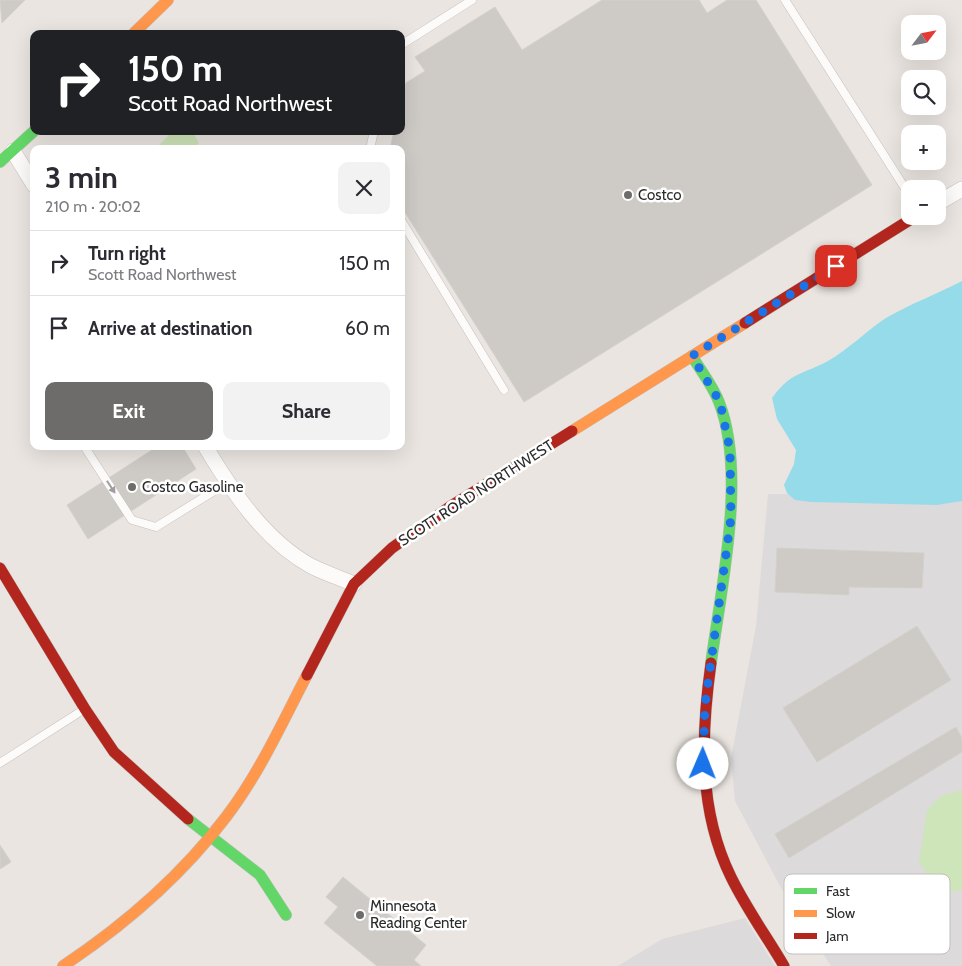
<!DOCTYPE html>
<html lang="en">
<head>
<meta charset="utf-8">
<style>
	:root { --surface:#fff; --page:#f2f2f3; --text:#2b2b33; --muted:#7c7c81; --line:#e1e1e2; --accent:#6e6c6a }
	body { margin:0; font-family:Cabin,sans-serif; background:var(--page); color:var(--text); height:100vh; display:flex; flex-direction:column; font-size:19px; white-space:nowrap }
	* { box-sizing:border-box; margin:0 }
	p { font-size:16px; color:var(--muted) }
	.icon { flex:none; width:28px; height:28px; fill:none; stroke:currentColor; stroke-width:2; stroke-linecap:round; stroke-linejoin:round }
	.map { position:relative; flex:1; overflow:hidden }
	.details { position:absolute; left:30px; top:145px; width:375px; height:305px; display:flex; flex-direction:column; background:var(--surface); border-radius:10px; box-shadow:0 5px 20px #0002 }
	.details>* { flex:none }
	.top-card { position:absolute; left:30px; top:30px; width:375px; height:105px; border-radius:10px; box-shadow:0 5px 20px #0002; background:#202124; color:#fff; overflow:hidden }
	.needle { width:32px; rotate:58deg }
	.controls { position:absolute; left:901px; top:15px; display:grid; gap:10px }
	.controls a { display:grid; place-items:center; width:45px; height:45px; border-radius:10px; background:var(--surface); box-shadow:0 5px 20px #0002; font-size:25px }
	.pin { position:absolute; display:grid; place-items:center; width:42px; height:42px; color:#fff; margin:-21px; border-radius:10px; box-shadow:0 2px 8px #0006 }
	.me { position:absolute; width:55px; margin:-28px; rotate:1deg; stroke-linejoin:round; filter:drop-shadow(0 0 4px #0008) }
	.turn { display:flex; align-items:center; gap:18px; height:105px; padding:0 15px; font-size:22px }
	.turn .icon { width:65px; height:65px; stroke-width:2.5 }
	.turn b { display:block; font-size:35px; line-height:42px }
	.round { display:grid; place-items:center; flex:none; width:52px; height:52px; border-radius:10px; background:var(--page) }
	.head { display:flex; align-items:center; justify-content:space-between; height:85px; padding:0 15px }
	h1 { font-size:30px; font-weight:700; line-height:38px }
	.primary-button { display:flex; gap:10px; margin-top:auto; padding:10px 15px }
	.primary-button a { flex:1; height:58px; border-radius:10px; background:var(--accent); color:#fff; font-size:20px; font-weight:700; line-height:58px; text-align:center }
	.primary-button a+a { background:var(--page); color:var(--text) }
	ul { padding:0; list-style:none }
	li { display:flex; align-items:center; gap:15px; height:65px; padding:0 15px; border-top:1px solid var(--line) }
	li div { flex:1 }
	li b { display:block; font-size:19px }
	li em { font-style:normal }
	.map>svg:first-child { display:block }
	.industrial { fill:#dddadc }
	.green { fill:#cee4b9 }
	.water { fill:#95dbea }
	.building { fill:#cecbc7; stroke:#d4d0cc }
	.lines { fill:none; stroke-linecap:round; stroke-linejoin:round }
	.lane-casing { stroke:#c3c1c1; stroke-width:9 }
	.street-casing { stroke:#c3c1c1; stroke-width:16 }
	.fast-casing { stroke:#c3c1c1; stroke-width:12 }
	.slow-casing { stroke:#c3c1c1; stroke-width:12 }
	.jam-casing { stroke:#c3c1c1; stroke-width:12 }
	.lane { stroke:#fcfbfa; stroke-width:8 }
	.street { stroke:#fcfbfa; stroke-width:15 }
	.fast { stroke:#63d668; stroke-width:11 }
	.slow { stroke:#ff974d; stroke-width:11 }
	.jam { stroke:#b3261e; stroke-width:11 }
	.oneway { fill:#9e9d9d }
	.route { stroke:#1a73e8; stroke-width:9; stroke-dasharray:0 16.2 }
	.poi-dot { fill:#6e6c6a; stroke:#fff; stroke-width:2 }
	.labels { text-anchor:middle; stroke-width:5; stroke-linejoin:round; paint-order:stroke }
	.poi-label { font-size:15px; fill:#2b2b2b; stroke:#fff; text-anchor:start }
	.street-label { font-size:15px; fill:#2b2b2b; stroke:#fff }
	.key { fill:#fff; stroke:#bfbfbf; stroke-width:1 }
	.key-label { font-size:14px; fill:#2b2b2b }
</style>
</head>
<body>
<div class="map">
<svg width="962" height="966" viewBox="0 0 962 966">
	<rect width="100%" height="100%" fill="#eae5e0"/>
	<path class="industrial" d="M768,494L962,495V966H831L781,888L735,801L731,758L756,626Z
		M745,918L775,966H618L662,939Z"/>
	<path class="green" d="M173,131H192L199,143L191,149H155Z
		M962,790V890L940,893L919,862L927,810L941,796Z"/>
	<path class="water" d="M962,281V501L937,505L811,502L795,500L787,493L784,485L794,464L796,450L777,419L772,398C792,371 802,375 828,361C849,349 866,331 886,318C910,304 937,294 962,281Z"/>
	<path class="building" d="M0,0H25L2,23Z
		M602,0H699L707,13L727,0H756L872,185L524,402L401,206V149H390L394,131H401V102L406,83L425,71L415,57L495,7L522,50Z
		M158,446H182L196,469L88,539L67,505Z
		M777,548L924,553L922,588L849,587V595L775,592Z
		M917,626L951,680L817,762L783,708Z
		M956,727L962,738V752L789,858L775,834Z
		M0,845L11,862L0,869Z
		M343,877L426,945L414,960L421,966H377L324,923L338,907L326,897Z"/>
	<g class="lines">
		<g class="lane-casing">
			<path id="lane" d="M785,0L910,196
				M401,45L472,0
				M370,149L374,131
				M401,220L504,390
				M84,446L132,520L156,527L227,483
				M0,763L83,710"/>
		</g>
		<g class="street-casing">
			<path id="street" d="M13,151L34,185
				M938,203L962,189
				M205,446C232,491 264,540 311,566C325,573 340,578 354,584"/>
		</g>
		<g class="fast-casing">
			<path id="fast" d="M0,162L34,131
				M692,356C701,371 713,386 719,402C747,474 721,588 711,663
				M188,819L260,875L286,915"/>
		</g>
		<g class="slow-casing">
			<path id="slow" d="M133,34L168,0
				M572,431L745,323
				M63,966C123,926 182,875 226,817C259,774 282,723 307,675"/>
		</g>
		<g class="jam-casing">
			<path id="jam" d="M745,323L916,216
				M0,568L85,709L114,752L188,819
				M711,663C701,735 698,810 731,877C746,908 767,937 784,966
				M307,675L354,584L392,548L451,506L572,431"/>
		</g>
		<use href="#lane" class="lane"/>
		<use href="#street" class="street"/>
		<use href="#fast" class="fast"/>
		<use href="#slow" class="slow"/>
		<use href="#jam" class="jam"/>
	</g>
	<defs><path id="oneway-solid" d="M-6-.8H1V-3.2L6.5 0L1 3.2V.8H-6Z" transform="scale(1.25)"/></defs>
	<use class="oneway" href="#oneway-solid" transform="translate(111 487) rotate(57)"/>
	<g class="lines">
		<path class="route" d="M703,764L705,705L731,518L730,450L720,402L692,356L836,266"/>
	</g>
	<g class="poi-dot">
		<circle cx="628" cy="195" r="5"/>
		<circle cx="132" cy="487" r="5"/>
		<circle cx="360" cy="915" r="5"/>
	</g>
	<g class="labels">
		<g class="poi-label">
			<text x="638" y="200">Costco</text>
			<text x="142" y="492">Costco Gasoline</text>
			<text x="370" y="911">Minnesota<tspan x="370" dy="17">Reading Center</tspan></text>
		</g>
		<g class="street-label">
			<text transform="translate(476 493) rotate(-33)" y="5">SCOTT ROAD NORTHWEST</text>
		</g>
	</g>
	<rect x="784" y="874" width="166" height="80" rx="8" class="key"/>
	<rect x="794" y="888" width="23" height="6" fill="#63d668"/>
	<rect x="794" y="910" width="23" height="7" fill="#ff974d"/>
	<rect x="794" y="933" width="23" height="6" fill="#b3261e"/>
	<g class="key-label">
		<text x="826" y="896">Fast</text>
		<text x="826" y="918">Slow</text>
		<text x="826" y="941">Jam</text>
	</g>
</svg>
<div class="controls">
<a><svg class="needle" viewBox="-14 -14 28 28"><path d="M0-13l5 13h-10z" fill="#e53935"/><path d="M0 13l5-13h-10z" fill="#7c7c81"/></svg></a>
<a><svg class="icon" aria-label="search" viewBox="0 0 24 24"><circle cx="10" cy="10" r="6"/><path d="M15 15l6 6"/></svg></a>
<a>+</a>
<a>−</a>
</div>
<div class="pin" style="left:836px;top:266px;background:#d93025"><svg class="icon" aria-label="arrive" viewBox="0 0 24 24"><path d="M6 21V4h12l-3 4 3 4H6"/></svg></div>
<svg class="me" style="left:703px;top:764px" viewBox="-20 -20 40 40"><circle r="19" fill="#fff"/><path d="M0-13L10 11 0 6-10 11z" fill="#1a73e8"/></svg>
<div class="top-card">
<div class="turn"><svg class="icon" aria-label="right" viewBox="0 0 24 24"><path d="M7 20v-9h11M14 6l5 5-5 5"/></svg><div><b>150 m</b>Scott Road Northwest</div></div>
</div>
<section class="details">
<div class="head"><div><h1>3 min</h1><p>210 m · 20:02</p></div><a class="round"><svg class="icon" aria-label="close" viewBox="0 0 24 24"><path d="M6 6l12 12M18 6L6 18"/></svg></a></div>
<ul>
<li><svg class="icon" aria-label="right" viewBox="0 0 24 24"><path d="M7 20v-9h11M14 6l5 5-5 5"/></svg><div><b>Turn right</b><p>Scott Road Northwest</p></div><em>150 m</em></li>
<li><svg class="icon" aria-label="arrive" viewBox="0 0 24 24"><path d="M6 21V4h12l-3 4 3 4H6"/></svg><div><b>Arrive at destination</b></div><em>60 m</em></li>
</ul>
<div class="primary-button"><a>Exit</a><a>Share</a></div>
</section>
</div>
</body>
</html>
